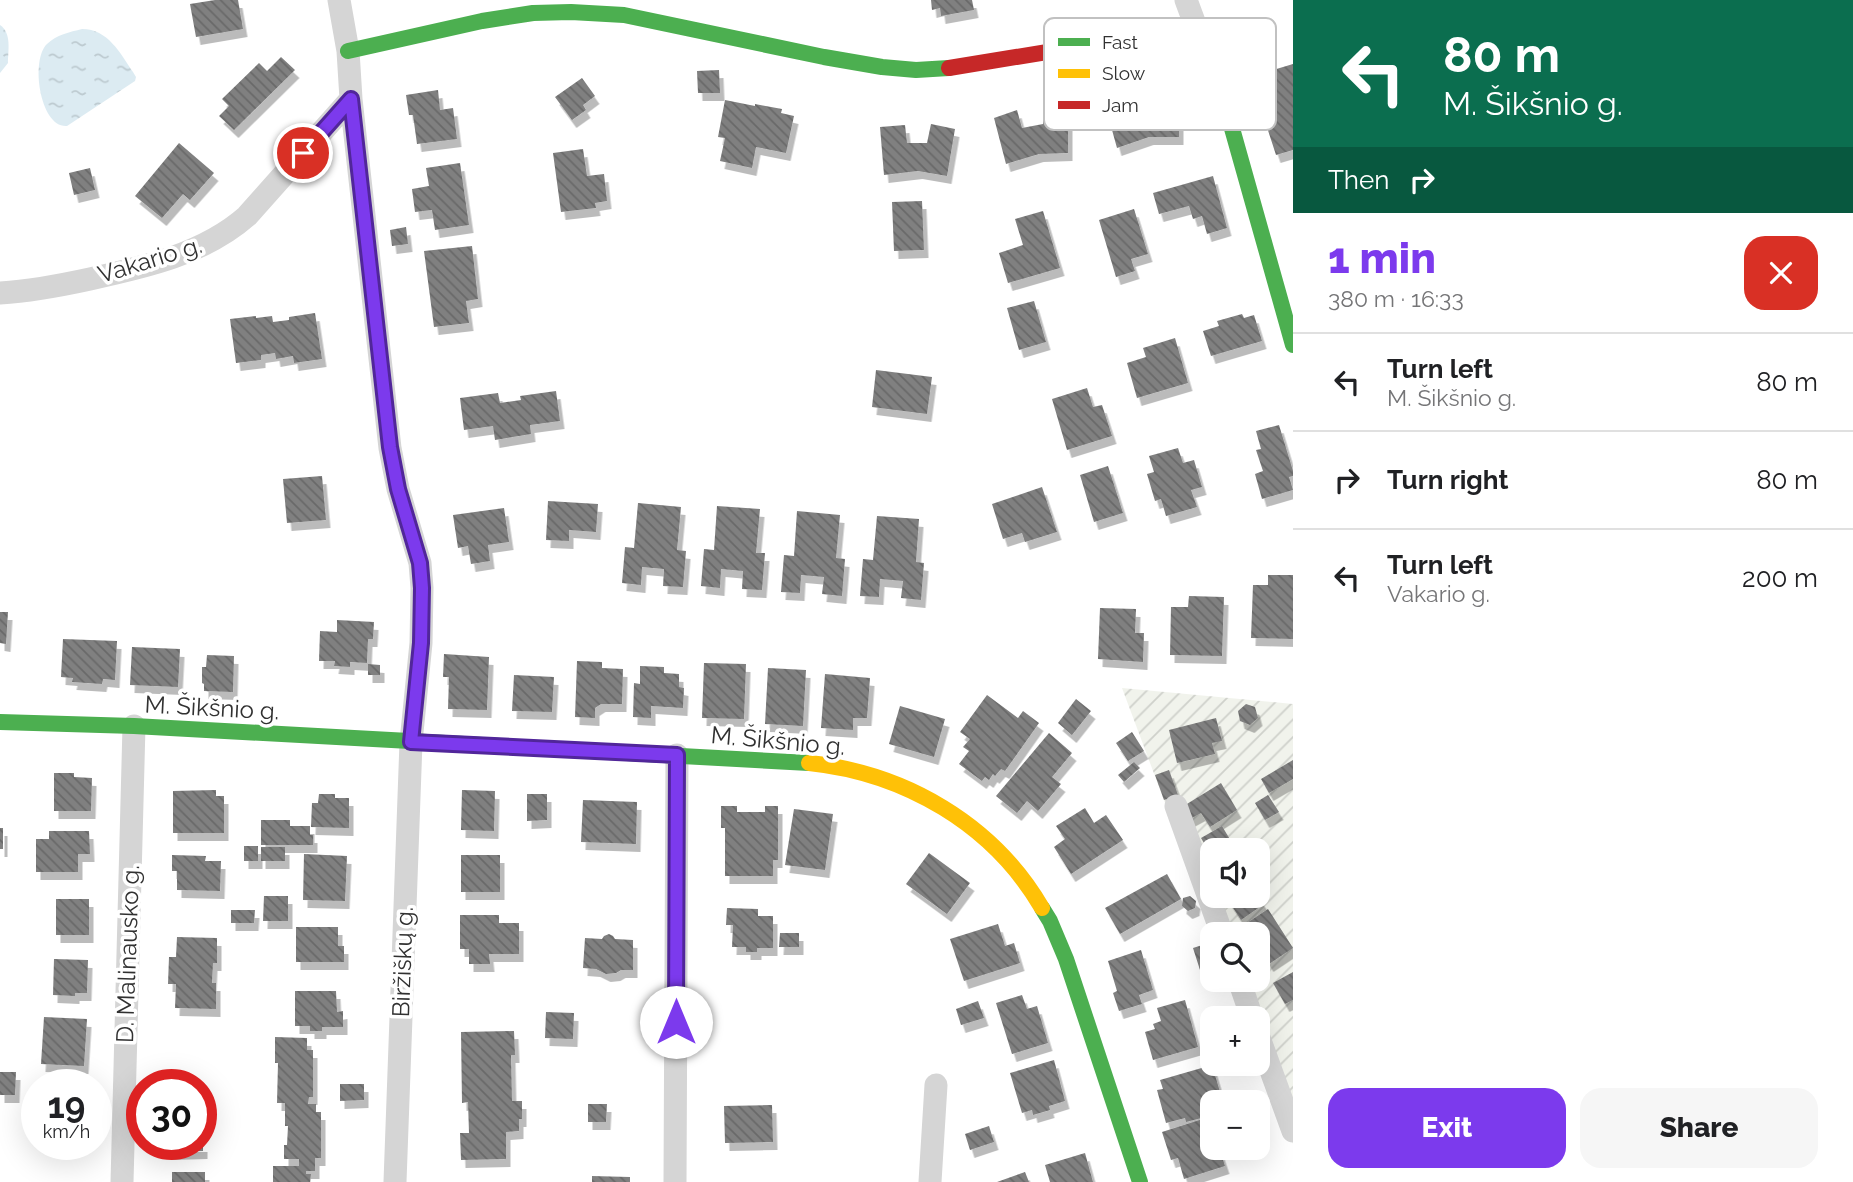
<!DOCTYPE html>
<html lang="en">
<head>
<meta charset="utf-8">
<style>
	:root { --surface:#fff; --page:#f6f6f6; --text:#202124; --muted:#757577; --line:#e0e0e0; --accent:#7c3aed }
	body { margin:0; font-family:Raleway,sans-serif; background:var(--page); color:var(--text); height:100vh; display:flex; flex-direction:column; font-size:26px; white-space:nowrap }
	* { box-sizing:border-box; margin:0 }
	p { font-size:23px; color:var(--muted) }
	.icon { flex:none; width:38px; height:38px; fill:none; stroke:currentColor; stroke-width:2; stroke-linecap:round; stroke-linejoin:round }
	.map { position:relative; flex:1; overflow:hidden }
	.panel { display:flex; flex-direction:column; background:var(--surface); width:560px }
	.panel>* { flex:none }
	.banner { background:#0b6e4f; color:#fff; overflow:hidden }
	.fabs { position:absolute; left:1200px; top:838px; display:grid; gap:14px }
	.fabs a { display:grid; place-items:center; width:70px; height:70px; border-radius:14px; background:var(--surface); box-shadow:0 7px 28px #0002; font-size:35px }
	.speed { position:absolute; left:21px; top:1069px; display:flex; gap:14px; font-size:35px; font-weight:700; text-align:center }
	.speed>* { display:grid; place-content:center; width:91px; height:91px; border-radius:50%; background:var(--surface); box-shadow:0 7px 28px #0002; line-height:1 }
	.speed small { font-size:18px; font-weight:400 }
	.speed .limit { border:10px solid #d22; background:#fff; color:#111 }
	.pin { position:absolute; display:grid; place-items:center; width:60px; height:60px; color:#fff; margin:-30px; border:4px solid #fff; border-radius:50%; box-shadow:0 2px 7px #0007 }
	.me { position:absolute; width:77px; margin:-38px; rotate:0deg; stroke-linejoin:round; filter:drop-shadow(0 0 5px #0008) }
	.turn { display:flex; align-items:center; gap:24px; height:147px; padding:0 35px; font-size:32px }
	.turn .icon { width:91px; height:91px; stroke-width:2.5 }
	.turn b { display:block; font-size:49px; line-height:60px }
	.then { display:flex; align-items:center; height:66px; padding:0 35px; background:#0003; gap:14px; font-size:26px }
	.round { display:grid; place-items:center; flex:none; width:74px; height:74px; border-radius:21px; background:var(--page) }
	.overview { display:flex; align-items:center; justify-content:space-between; height:119px; padding:0 35px }
	h1 { font-size:42px; font-weight:800; line-height:52px; color:var(--accent) }
	.button { display:flex; gap:14px; margin-top:auto; padding:14px 35px }
	.button a { flex:1; height:80px; border-radius:21px; background:var(--accent); color:#fff; font-size:28px; font-weight:800; line-height:80px; text-align:center }
	.button a+a { background:var(--page); color:var(--text) }
	ul { padding:0; list-style:none }
	li { display:flex; align-items:center; gap:21px; height:98px; padding:0 35px; border-top:2px solid var(--line) }
	li div { flex:1 }
	li b { display:block; font-size:26px }
	li em { font-style:normal }
	main { display:flex; flex:1; min-height:0 }
	.map>svg:first-child { display:block }
	.garden { fill:url(#garden-furrows); fill-rule:evenodd }
	.water { fill:url(#water-ripples) }
	.building { fill:url(#building-back-hatch); filter:url(#shadow) }
	.lines { fill:none; stroke-linecap:round; stroke-linejoin:round }
	.street { stroke:#d5d5d5; stroke-width:23 }
	.fast { stroke:#4caf50; stroke-width:16 }
	.slow { stroke:#ffc107; stroke-width:16 }
	.jam { stroke:#c62828; stroke-width:16 }
	.route-casing { stroke:#51269a; stroke-width:18 }
	.route { stroke:#7c3aed; stroke-width:12 }
	.labels { text-anchor:middle; stroke-width:7; stroke-linejoin:round; paint-order:stroke }
	.street-label { font-size:24px; fill:#313131; stroke:#fff }
	.key { fill:#fff; stroke:#c1c1c1; stroke-width:2 }
	.key-label { font-size:19px; fill:#313131 }
</style>
</head>
<body>
<main>
<div class="map">
<svg width="1293" height="1182" viewBox="0 0 1293 1182">
	<defs>
		<pattern id="garden-furrows" width="10" height="10" patternUnits="userSpaceOnUse" patternTransform="scale(1.75)"><rect width="10" height="10" fill="#f1f3ec"/><path d="M-1 1l2-2M0 10L10 0M9 11l2-2" fill="none" stroke="#cfd1cb"/></pattern>
		<pattern id="water-ripples" width="26" height="14" patternUnits="userSpaceOnUse" patternTransform="scale(1.75)"><rect width="26" height="14" fill="#dcebf2"/><path d="M2 4q2-2 4 0t4 0M15 11q2-2 4 0t4 0" fill="none" stroke="#bdcad0"/></pattern>
		<pattern id="building-back-hatch" width="6" height="6" patternUnits="userSpaceOnUse" patternTransform="scale(1.75)"><rect width="6" height="6" fill="#808080"/><path d="M-1 5l2 2M0 0l6 6M5-1l2 2" fill="none" stroke="#696969"/></pattern>
		<filter id="shadow"><feDropShadow dx="4.5" dy="8" stdDeviation="0" flood-color="#0004"/></filter>
	</defs>
	<rect width="100%" height="100%" fill="#fff"/>
	<path class="garden" d="M1122,688L1293,704V1144L1231,980H1258V934H1214ZM1213,850H1258V896H1213Z"/>
	<path class="water" d="M0,25C12,33 8,51 8,63L0,73Z
		M82,29C108,29 120,53 133,72L136,77L135,81L67,126C40,128 30,60 47,44C56,35 70,32 82,29Z"/>
	<path class="building" d="M215,0H238L243,29L196,37L190,4Z
		M931,0H972L974,10L941,16L940,8L932,10Z
		M281,57L295,70L234,130L219,116L229,106L222,99L259,63L267,71Z
		M1293,64V150L1276,155L1264,118L1272,115L1260,74Z
		M719,70L720,93H698L697,71Z
		M582,78L595,96L583,105L586,110L572,120L555,97Z
		M1154,89H1179V137H1149L1117,148L1104,101L1128,94L1133,111L1153,108Z
		M438,90L440,110L453,108L457,139L417,144L413,115H409L406,95Z
		M725,100L755,106V104L782,109L781,113L794,116L786,153L756,147L752,168L720,161L725,138L718,137Z
		M1043,105L1068,106V153L1039,154L1006,164L994,118L1017,110L1022,128L1043,124Z
		M931,124L955,129L947,176L918,171L884,175L880,127L905,125L907,143H927Z
		M179,143L214,173L190,200L183,194L162,218L135,196Z
		M583,149L587,176L604,174L607,201L595,203L596,208L561,212L553,153Z
		M460,163L469,225L435,230L432,210L415,212L412,189L429,186L426,168Z
		M90,168L95,190L74,195L69,173Z
		M1213,176L1227,228L1207,234L1202,216L1193,219L1189,206L1159,214L1153,193Z
		M922,201L924,250L894,251L892,202Z
		M1134,209L1148,254L1131,259L1135,271L1116,277L1099,220Z
		M1043,211L1060,268L1008,283L999,253L1023,245L1015,219Z
		M406,227L408,244L392,246L390,230Z
		M472,246L478,299L466,301L469,323L434,327L424,251Z
		M1034,301L1046,342L1019,350L1007,308Z
		M315,313L322,359L294,363L293,356L276,359L275,353L261,355V360L236,363L230,319L256,316V318L272,316L273,322L289,320V317Z
		M1242,314L1244,318L1254,315L1262,341L1211,356L1203,331L1219,326L1217,321Z
		M1175,338L1188,383L1137,398L1127,363L1146,357L1143,348Z
		M876,370L932,377L927,414L872,407Z
		M1087,388L1093,407L1102,405L1112,436L1067,450L1052,399Z
		M556,391L560,421L530,425L531,434L495,440L493,426L464,430L460,398L498,393L500,403L521,400L520,396Z
		M1279,425L1293,471V476L1289,477L1293,490L1262,499L1255,474L1263,471L1256,450L1261,449L1256,431Z
		M1178,448L1183,463L1194,460L1202,487L1191,490L1197,507L1166,516L1161,499L1155,501L1147,474L1154,472L1149,456Z
		M1108,466L1123,513L1094,522L1080,475Z
		M322,476L326,520L287,523L283,479Z
		M1042,487L1057,532L1025,542L1022,533L1003,539L992,504Z
		M548,501L598,504L596,532L569,530V541L546,540Z
		M638,503L681,507L677,550L686,551L683,587L663,586L664,569L642,567L641,585L622,583L625,547L634,548Z
		M717,506L760,509L756,553H765L762,590L742,589L743,571L721,569L720,588L701,586L704,549L714,550Z
		M504,508L509,542L488,545L490,561L471,564L468,546L458,548L453,515Z
		M797,511L840,515L836,558L845,559L842,596L822,594L824,577L801,575L800,593L781,592L784,555L794,556Z
		M877,516L919,519L916,562L924,563L921,600L901,598L903,581L880,579L879,597L860,596L863,559L873,560Z
		M1268,575H1293V639L1251,638L1253,585H1268Z
		M1189,596L1224,597L1222,656L1170,655L1171,607H1188Z
		M1100,608L1136,609L1135,633H1144L1143,662L1098,659Z
		M0,612H8L6,644L0,643Z
		M337,620L374,622L373,639H368L367,663L350,662V667L334,666L335,661H319L320,631L337,632Z
		M63,639L117,641L115,680L103,679L102,684L72,682L73,678L61,677Z
		M132,647L180,649L178,687L130,685Z
		M444,654L489,657L487,710L448,709L449,677H443Z
		M207,655L234,656L233,692L204,691V684L202,683V667H206Z
		M577,661L602,662V668L623,669L622,704H601L595,708V718L575,717Z
		M704,663L746,664L744,719L702,718Z
		M368,664L380,665V675H368Z
		M640,666L664,667V673L679,674V687L684,688L683,708L651,706V718L633,717L634,683L640,684Z
		M768,668L806,670L803,726L765,724Z
		M825,674L870,678L867,718H853V730L821,728Z
		M514,675L554,677L552,712L512,711Z
		M987,695L1018,718L1023,711L1039,723L1005,771L1001,769L995,776L993,774L989,780L985,777L982,781L959,764L969,751L963,747L970,739L960,732Z
		M1076,699L1091,711L1072,735L1058,723Z
		M1246,704L1255,707L1258,718L1250,725L1240,721L1238,711Z
		M900,706L945,719L934,757L889,744Z
		M1216,718L1222,741L1212,743L1215,754L1177,763L1169,730Z
		M1132,732L1144,751L1128,761L1116,743Z
		M1049,733L1072,753L1052,777L1061,784L1038,811L1027,801L1017,813L996,796Z
		M1293,760V779L1269,793L1261,779Z
		M1134,762L1140,768L1124,782L1118,775Z
		M1169,770L1178,795L1164,800L1155,775Z
		M54,773H74V777L92,778L91,811H54Z
		M1221,783L1237,810L1210,827L1201,813L1190,819L1182,807Z
		M216,790V796H224V833H173V791Z
		M462,790L495,791L494,831L461,830Z
		M319,794H335V798H349V828L311,827L312,803H318Z
		M527,794H547V820L527,821Z
		M1268,795L1279,812L1265,820L1255,803Z
		M583,800L637,802L636,844L581,842Z
		M721,806H737V812H765V806H778V860H773V876H725V828H721Z
		M1085,808L1094,823L1106,815L1123,840L1071,874L1054,847L1065,839L1056,826Z
		M794,809L833,814L825,870L785,865Z
		M261,820H290V826H310V835H313V845H261Z
		M1222,826L1235,848L1232,850H1213V858L1201,838Z
		M0,828H3V849H0Z
		M49,831H89L90,854H78V872H36V839H49Z
		M244,846H258V861H244Z
		M261,847H285V861H261Z
		M929,853L970,883L947,914L906,884Z
		M304,854L347,856L345,901L303,900Z
		M172,855L206,856L205,861H221L220,891L177,890V871H172Z
		M461,855H500V892H461Z
		M1167,874L1181,899L1120,934L1105,908Z
		M264,896H288V921H263Z
		M1190,896L1196,901L1195,908L1188,911L1182,906L1183,898Z
		M1234,896H1258L1264,904L1241,920L1228,900Z
		M56,899H89V935H56Z
		M727,908L758,909V916H773V948H757V952H746V947H732L733,925H726Z
		M1268,909L1293,948L1269,964L1258,947V934H1250L1244,925Z
		M231,910H255L254,923H231Z
		M460,915H499V923H519V954H489L490,964H469V949H460Z
		M998,924L1005,946L1014,943L1020,963L964,981L950,939Z
		M296,927H338V946H344V962H296Z
		M780,933H799V947H779Z
		M609,934L613,936L615,939L633,940V970H621L616,973L606,974L596,969L583,968L585,938L602,939L604,936Z
		M177,937L217,938V963H213L212,983H216V1009L175,1008L176,984H168L169,957H176Z
		M1212,942L1213,966L1200,970L1193,948Z
		M1141,950L1153,990L1139,995L1142,1004L1119,1011L1113,993L1117,991L1108,961Z
		M54,959L88,960L87,993H75V996L53,995Z
		M1293,972V1000L1285,1004L1273,983Z
		M295,991H336L337,1012L343,1011V1027H322V1031H310V1026H295Z
		M1022,995L1027,1009L1037,1006L1048,1043L1012,1054L996,1003Z
		M1185,1000L1198,1047L1153,1060L1145,1032L1155,1029L1153,1024L1161,1021L1157,1008Z
		M978,1001L984,1018L961,1025L956,1009Z
		M546,1012L574,1013L573,1039L545,1038Z
		M44,1017L87,1019L84,1066L41,1064Z
		M514,1031L515,1055H511L512,1101H522V1119H519V1131L506,1132V1159L461,1160L460,1133H469L468,1102L462,1103L461,1032Z
		M275,1037L307,1038V1050H313V1097H309L308,1104H316V1112H321V1158H315V1171H306V1174H311L310,1182H273V1166H299V1159H284V1145H287L288,1126H285V1103H277L278,1063H275Z
		M1054,1060L1065,1101L1049,1106L1050,1110L1033,1115L1032,1110L1022,1113L1010,1073Z
		M1212,1065L1223,1102H1213V1115L1186,1122L1185,1118L1166,1123L1157,1090L1163,1089L1160,1080Z
		M0,1072H16L15,1095H0Z
		M340,1084H364V1100L340,1101Z
		M588,1104H607L606,1122H588Z
		M772,1105L773,1142L725,1143L724,1106Z
		M1209,1117L1213,1128V1148H1219L1225,1166L1184,1179L1178,1158L1171,1160L1162,1132Z
		M989,1126L994,1142L970,1150L965,1134Z
		M167,1144H203V1151L167,1152Z
		M1085,1153L1093,1182H1050L1045,1165Z
		M172,1172H205V1182H172Z
		M1025,1172L1029,1182H997Z
		M592,1176L630,1177V1182H592Z"/>
	<g class="lines">
		<path class="street" d="M1186,0L1196,27
			M351,99L390,448L398,489L420,563L422,588L421,643L411,742L395,1182
			M0,293C32,291 58,286 90,279C145,267 204,254 247,216L351,99L348,51L339,0
			M1176,806L1222,934
			M1239,980L1252,1018
			M1258,1035L1293,1131
			M122,1182L134,726
			M675,1182L677,755
			M930,1182L936,1085"/>
		<path class="fast" d="M1175,31L1196,27L1224,100L1293,345
			M348,51L482,21L533,13L571,12L624,15L824,57L882,67L916,70L949,68
			M0,722L134,726L809,763
			M1042,908L1050,921L1066,959L1140,1182"/>
		<path class="slow" d="M809,763C905,773 993,824 1042,908"/>
		<path class="jam" d="M949,68L1175,31"/>
	</g>
	<g class="lines">
		<g class="route-casing">
			<path id="route" d="M303,153L351,99L390,447L398,489L420,563L422,588L421,643L411,742L677,755L676,1022"/>
		</g>
		<use href="#route" class="route"/>
	</g>
	<g class="labels">
		<g class="street-label">
			<text transform="translate(150 260) rotate(-17)" y="8">Vakario g.</text>
			<text transform="translate(212 708) rotate(3)" y="8">M. Šikšnio g.</text>
			<text transform="translate(778 741) rotate(5)" y="8">M. Šikšnio g.</text>
			<text transform="translate(128 954) rotate(-88)" y="8">D. Malinausko g.</text>
			<text transform="translate(403 962) rotate(-88)" y="8">Biržiškų g.</text>
		</g>
	</g>
	<rect x="1044" y="18" width="232" height="112" rx="10" class="key"/>
	<rect x="1058" y="38" width="32" height="8" fill="#4caf50"/>
	<rect x="1058" y="69" width="32" height="9" fill="#ffc107"/>
	<rect x="1058" y="101" width="32" height="8" fill="#c62828"/>
	<g class="key-label">
		<text x="1102" y="49">Fast</text>
		<text x="1102" y="80">Slow</text>
		<text x="1102" y="112">Jam</text>
	</g>
</svg>
<div class="fabs">
<a><svg class="icon" aria-label="sound" viewBox="0 0 24 24"><path d="M4 9h4l5-4v14l-5-4H4zM17 9q2 3 0 6"/></svg></a>
<a><svg class="icon" aria-label="search" viewBox="0 0 24 24"><circle cx="10" cy="10" r="6"/><path d="M15 15l6 6"/></svg></a>
<a>+</a>
<a>−</a>
</div>
<div class="speed"><div>19<small>km/h</small></div><div class="limit">30</div></div>
<div class="pin" style="left:303px;top:153px;background:#d93025"><svg class="icon" aria-label="arrive" viewBox="0 0 24 24"><path d="M6 21V4h12l-3 4 3 4H6"/></svg></div>
<svg class="me" style="left:676px;top:1022px" viewBox="-20 -20 40 40"><circle r="19" fill="#fff"/><path d="M0-13L10 11 0 6-10 11z" fill="#7c3aed"/></svg>
</div>
<section class="panel">
<div class="banner">
<div class="turn"><svg class="icon" aria-label="left" viewBox="0 0 24 24"><path d="M17 20v-9H6M10 6l-5 5 5 5"/></svg><div><b>80 m</b>M. Šikšnio g.</div></div>
<div class="then">Then<svg class="icon" aria-label="right" viewBox="0 0 24 24"><path d="M7 20v-9h11M14 6l5 5-5 5"/></svg></div>
</div>
<div class="overview"><div><h1>1 min</h1><p>380 m · 16:33</p></div><a class="round" style="background:#d93025;color:#fff"><svg class="icon" aria-label="close" viewBox="0 0 24 24"><path d="M6 6l12 12M18 6L6 18"/></svg></a></div>
<ul>
<li><svg class="icon" aria-label="left" viewBox="0 0 24 24"><path d="M17 20v-9H6M10 6l-5 5 5 5"/></svg><div><b>Turn left</b><p>M. Šikšnio g.</p></div><em>80 m</em></li>
<li><svg class="icon" aria-label="right" viewBox="0 0 24 24"><path d="M7 20v-9h11M14 6l5 5-5 5"/></svg><div><b>Turn right</b></div><em>80 m</em></li>
<li><svg class="icon" aria-label="left" viewBox="0 0 24 24"><path d="M17 20v-9H6M10 6l-5 5 5 5"/></svg><div><b>Turn left</b><p>Vakario g.</p></div><em>200 m</em></li>
</ul>
<div class="button"><a>Exit</a><a>Share</a></div>
</section>
</main>
</body>
</html>
